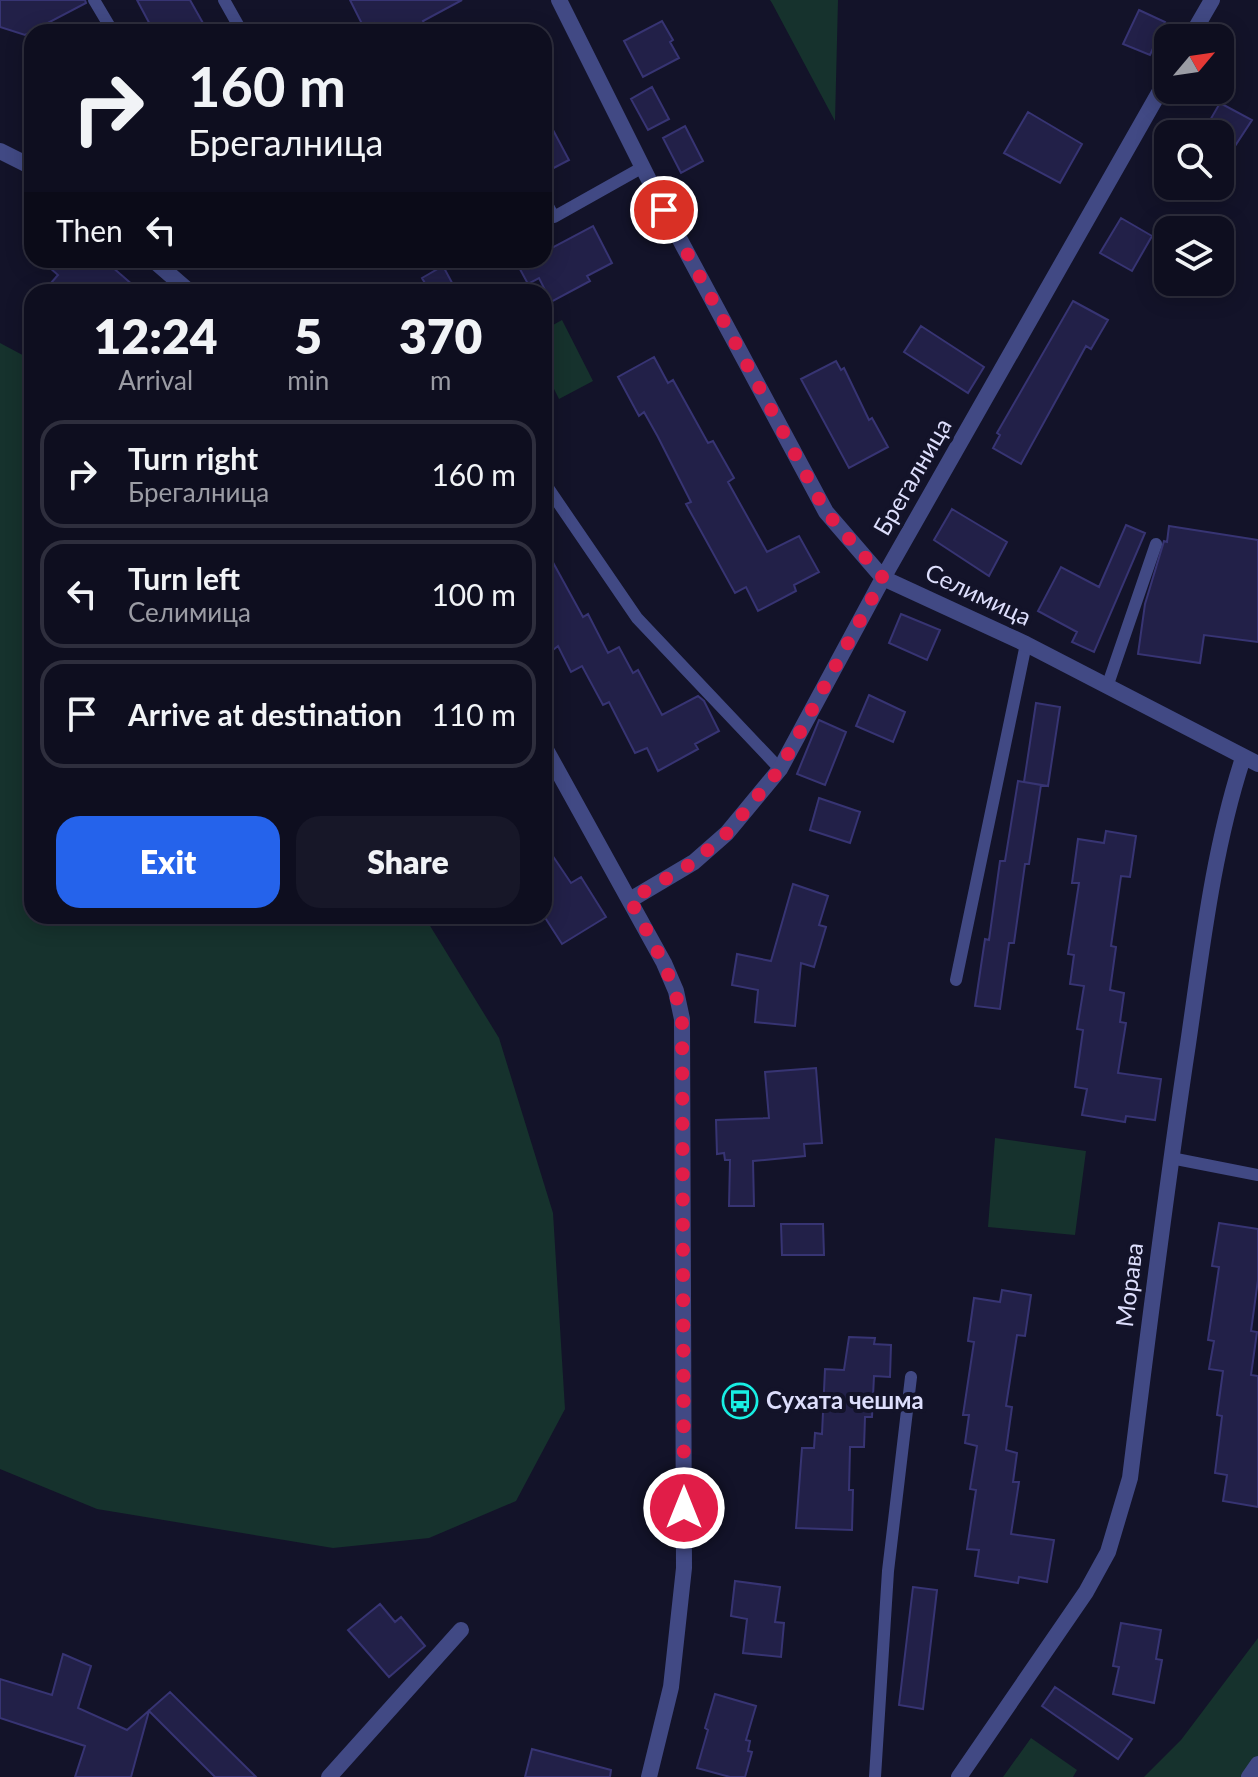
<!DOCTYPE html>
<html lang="en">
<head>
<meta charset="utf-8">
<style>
	:root { --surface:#0e0e1f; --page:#171728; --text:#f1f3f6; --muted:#9b9ca4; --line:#2e2e3d; --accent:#2563eb }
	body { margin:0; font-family:Lato,sans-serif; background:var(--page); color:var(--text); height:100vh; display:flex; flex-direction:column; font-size:30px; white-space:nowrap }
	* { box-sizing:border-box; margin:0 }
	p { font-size:26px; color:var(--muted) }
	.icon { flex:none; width:44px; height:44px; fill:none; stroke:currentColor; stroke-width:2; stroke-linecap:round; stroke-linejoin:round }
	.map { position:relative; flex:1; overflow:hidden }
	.details { position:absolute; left:24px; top:284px; width:528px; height:640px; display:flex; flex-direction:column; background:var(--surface); border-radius:24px; box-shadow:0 4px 20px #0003,0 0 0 2px var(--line) }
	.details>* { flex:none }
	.top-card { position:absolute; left:24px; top:24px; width:528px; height:244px; border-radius:24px; box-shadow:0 4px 20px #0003,0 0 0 2px var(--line); background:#0e0e1f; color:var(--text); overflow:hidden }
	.needle { width:52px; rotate:61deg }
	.fabs { position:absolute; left:1154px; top:24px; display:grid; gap:16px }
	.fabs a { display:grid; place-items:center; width:80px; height:80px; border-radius:16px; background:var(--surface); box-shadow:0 4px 20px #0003,0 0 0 2px var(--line); font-size:40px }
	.pin { position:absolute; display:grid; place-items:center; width:68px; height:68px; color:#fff; margin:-34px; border:4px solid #fff; border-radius:50%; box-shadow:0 2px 8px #0007 }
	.me { position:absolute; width:88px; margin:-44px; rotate:0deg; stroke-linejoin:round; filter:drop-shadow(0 0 6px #0008) }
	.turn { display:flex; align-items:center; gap:28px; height:168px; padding:0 32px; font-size:36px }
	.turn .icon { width:104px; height:104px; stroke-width:2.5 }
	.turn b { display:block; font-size:56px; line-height:68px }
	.then { display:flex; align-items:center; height:76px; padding:0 32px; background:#0003; gap:16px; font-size:30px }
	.eta { display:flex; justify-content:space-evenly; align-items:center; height:136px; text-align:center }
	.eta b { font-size:48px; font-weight:800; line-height:56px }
	.button { display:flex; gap:16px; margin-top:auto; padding:16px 32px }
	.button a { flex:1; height:92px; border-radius:24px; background:var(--accent); color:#fff; font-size:32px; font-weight:800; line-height:92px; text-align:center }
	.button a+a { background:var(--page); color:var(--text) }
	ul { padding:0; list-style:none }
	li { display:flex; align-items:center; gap:24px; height:108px; margin:0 16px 12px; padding:0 16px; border:4px solid var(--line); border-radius:24px }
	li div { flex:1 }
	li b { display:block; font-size:30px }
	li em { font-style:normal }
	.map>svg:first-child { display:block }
	.green { fill:#16322d }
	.building { fill:#222048; stroke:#373473; stroke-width:2 }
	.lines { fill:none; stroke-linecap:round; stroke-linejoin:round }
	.service { stroke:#414984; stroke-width:12 }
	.minor { stroke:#414984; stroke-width:16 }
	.tertiary { stroke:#414984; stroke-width:16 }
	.route { stroke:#e11d48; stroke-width:14; stroke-dasharray:0 25.2 }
	.labels { text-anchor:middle; stroke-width:8; stroke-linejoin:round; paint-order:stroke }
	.street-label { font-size:24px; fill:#dddefc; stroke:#131329 }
	.poi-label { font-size:24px; font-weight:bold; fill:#dddefc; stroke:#131329; text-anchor:start }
</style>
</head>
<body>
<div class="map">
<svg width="1258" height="1777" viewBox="0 0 1258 1777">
	<rect width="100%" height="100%" fill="#131329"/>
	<path class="green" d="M770,0H838L835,121L772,3Z
		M562,320L593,381L559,399L544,369V330Z
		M0,343L32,360V916H424L499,1038L553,1213L565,1409L516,1501L429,1538L333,1548L97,1509L0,1469Z
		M995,1138L1086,1151L1075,1235L988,1227Z
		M1258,1638V1777H1144L1181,1740Z
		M1031,1738L1077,1770L1073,1777H1003Z"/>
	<path class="building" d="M0,0H85L86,3L25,35L0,27Z
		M137,0H190L208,32H154Z
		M350,0H462L423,21L425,26L414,32H379L374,23L364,28Z
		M1139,10L1165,22L1150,55L1123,44Z
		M662,21L673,40L670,42L679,58L643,77L624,41Z
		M652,87L669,119L648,130L631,99Z
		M1220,103L1252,120L1220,169V134H1202Z
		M1028,112L1082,144L1060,183L1004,153Z
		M544,113L569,160L544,173Z
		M685,126L703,161L681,173L663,138Z
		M1121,218L1152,236L1132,271L1100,253Z
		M593,226L612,263L587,276L590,281L551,302L539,278L528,284L515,260H544V252Z
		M41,260H104L141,292H43L58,275Z
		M443,266L457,292H430L422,278Z
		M1073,301L1108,320L1091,349L1086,346L1021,464L993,448L1000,435L997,433Z
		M921,326L984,367L968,393L904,352Z
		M654,357L668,383L673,380L708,443L713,441L734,478L728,482L767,552L799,536L819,572L794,585L796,591L758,611L746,587L735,593L686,504L691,502L658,437L644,412L639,416L618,377Z
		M836,361L841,370L844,368L869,420L872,418L888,447L849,468L801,379Z
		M952,509L1007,542L989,576L934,540Z
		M1126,525L1145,533L1094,652L1072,642L1077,632L1038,611L1061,567L1099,587Z
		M1169,526L1258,540V642L1204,635L1200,663L1138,654L1145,604L1164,541L1167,542Z
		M544,546L583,617L588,614L608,653L619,647L633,673L638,670L662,715L698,696L704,701L719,731L695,744L698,749L658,771L647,748L635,753L609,702L603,705L582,666L571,672L558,646L553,650L544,633Z
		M901,614L940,630L927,660L889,643Z
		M869,695L905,712L893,742L856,726Z
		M1036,703L1060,707L1048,786L1024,782Z
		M819,720L846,732L825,785L797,774Z
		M1018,781L1041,785L1029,864H1025L1014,943H1009L1000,1009L975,1006L985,939L989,940L1000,861H1005Z
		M819,798L860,812L850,843L810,830Z
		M1106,831L1136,836L1130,877L1121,876L1111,946L1116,947L1110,990L1124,993L1120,1022L1126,1023L1118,1073L1161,1079L1155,1120L1126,1116L1125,1122L1082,1115L1087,1089L1075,1087L1083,1030L1077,1029L1084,986L1070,984L1074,955L1068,954L1079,883H1072L1078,839L1104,843Z
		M544,843L571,883L581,877L606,917L562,944L544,916Z
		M793,884L828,896L819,925L826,927L814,967L801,963L795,1026L755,1022L758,990L732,985L737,954L771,961Z
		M816,1068L822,1143L804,1144L805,1156L753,1161L754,1206H729L730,1160H725L724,1153L717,1154L716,1120L769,1118L765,1072Z
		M1219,1223L1258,1229V1280L1251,1331L1257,1332L1251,1375L1258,1376V1507L1223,1501L1227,1475L1215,1473L1222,1416L1217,1415L1223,1371L1209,1369L1214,1341L1208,1340L1219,1267L1212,1266Z
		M781,1224H823L824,1255H782Z
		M1002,1290L1031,1295L1025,1336L1017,1335L1006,1406L1012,1407L1006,1450L1017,1453L1013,1482H1019L1011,1534L1054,1540L1047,1582L1019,1577L1018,1583L975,1576L979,1550L967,1549L976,1490L970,1489L977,1446L965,1443L969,1415H963L974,1342L968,1341L974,1298L1000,1302Z
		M849,1337L875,1338L874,1344L891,1345L890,1377L874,1376L872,1417H865L864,1447H850L849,1490H853L852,1530L796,1528L802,1448H814L815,1433L822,1434L825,1369L844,1370Z
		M735,1581L780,1587L775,1622L784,1623L781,1657L743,1653L747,1619L731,1616Z
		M913,1587L937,1590L923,1709L899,1705Z
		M380,1604L395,1622L401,1617L425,1646L389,1677L348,1630Z
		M1121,1623L1161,1630L1156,1659L1162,1660L1154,1703L1113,1694L1119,1667L1113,1666Z
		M63,1654L91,1666L78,1708L127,1730L170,1692L256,1777H215L149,1711L131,1777H75L85,1746L0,1718V1679L52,1695Z
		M1055,1687L1132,1739L1118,1759L1042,1706Z
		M715,1694L756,1706L746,1740L750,1741L748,1751L752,1752L745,1777H730L697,1768L708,1730L705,1728Z
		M532,1749L611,1770L610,1777H525Z"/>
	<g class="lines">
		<path class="service" d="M94,0L113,32
			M224,0L242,32
			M544,199L554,217L643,167
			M544,482L637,618L780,769
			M1107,687L1156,544
			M956,980L1026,644
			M1171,1158L1258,1175
			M875,1777L888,1571L911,1377"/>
		<path class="minor" d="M559,0L664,210L826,512L883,578L1026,644L1258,764
			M1190,38L1212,0
			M630,900L694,862L727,833L780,769L883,578L1168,77
			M329,1777L461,1630
			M959,1777L1086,1592L1108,1552L1130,1478C1148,1333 1166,1189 1188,1044C1202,948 1213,850 1243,758"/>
		<path class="tertiary" d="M0,151L32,167
			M153,260L190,292
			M544,746L664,963L676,991L682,1019L684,1568L671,1687L649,1777
			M1249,1777L1258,1764"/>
	</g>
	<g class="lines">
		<path class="route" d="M664,210L826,512L883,578L780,769L727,833L694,862L630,900C651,939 673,975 682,1019L684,1508"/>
	</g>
	<defs>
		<g id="bus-ring" transform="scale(1.8)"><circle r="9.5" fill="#131329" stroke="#18eee3" stroke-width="1.5"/><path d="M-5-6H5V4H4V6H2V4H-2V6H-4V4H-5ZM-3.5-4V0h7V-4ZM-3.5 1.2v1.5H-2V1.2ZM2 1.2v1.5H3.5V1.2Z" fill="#18eee3"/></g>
	</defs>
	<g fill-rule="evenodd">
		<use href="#bus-ring" x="740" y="1401"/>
	</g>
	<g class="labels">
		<g class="street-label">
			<text transform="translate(913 477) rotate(-60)" y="8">Брегалница</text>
			<text transform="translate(978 595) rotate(25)" y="8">Селимица</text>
			<text transform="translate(1130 1285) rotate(-83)" y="8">Морава</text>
		</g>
		<g class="poi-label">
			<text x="766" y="1409">Сухата чешма</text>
		</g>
	</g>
</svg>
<div class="fabs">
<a><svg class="needle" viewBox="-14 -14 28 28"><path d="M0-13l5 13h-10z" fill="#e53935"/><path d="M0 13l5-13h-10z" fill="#9b9ca4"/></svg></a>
<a><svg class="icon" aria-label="search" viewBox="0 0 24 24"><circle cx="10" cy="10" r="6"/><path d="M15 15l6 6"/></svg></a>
<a><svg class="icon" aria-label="layers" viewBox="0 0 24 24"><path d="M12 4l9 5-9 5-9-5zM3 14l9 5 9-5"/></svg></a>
</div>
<div class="pin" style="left:664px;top:210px;background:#d93025"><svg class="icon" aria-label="arrive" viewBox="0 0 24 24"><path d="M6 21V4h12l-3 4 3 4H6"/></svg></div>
<svg class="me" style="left:684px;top:1508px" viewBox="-20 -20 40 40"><circle r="17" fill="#e11d48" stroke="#fff" stroke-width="3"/><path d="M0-11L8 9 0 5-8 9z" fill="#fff"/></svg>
<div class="top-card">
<div class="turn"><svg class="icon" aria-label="right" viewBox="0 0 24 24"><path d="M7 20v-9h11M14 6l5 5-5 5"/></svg><div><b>160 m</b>Брегалница</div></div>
<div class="then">Then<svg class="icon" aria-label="left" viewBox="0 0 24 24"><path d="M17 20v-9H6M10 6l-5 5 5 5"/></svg></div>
</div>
<section class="details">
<div class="eta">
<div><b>12:24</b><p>Arrival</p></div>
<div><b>5</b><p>min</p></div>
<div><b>370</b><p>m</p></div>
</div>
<ul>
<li><svg class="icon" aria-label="right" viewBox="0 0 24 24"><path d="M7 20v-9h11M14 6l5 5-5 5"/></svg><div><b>Turn right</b><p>Брегалница</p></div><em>160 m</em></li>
<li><svg class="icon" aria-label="left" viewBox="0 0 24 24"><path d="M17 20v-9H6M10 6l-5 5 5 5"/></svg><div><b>Turn left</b><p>Селимица</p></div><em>100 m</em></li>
<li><svg class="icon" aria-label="arrive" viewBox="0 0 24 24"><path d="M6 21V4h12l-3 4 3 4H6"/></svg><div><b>Arrive at destination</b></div><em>110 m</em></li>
</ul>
<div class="button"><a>Exit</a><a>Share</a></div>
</section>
</div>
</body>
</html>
